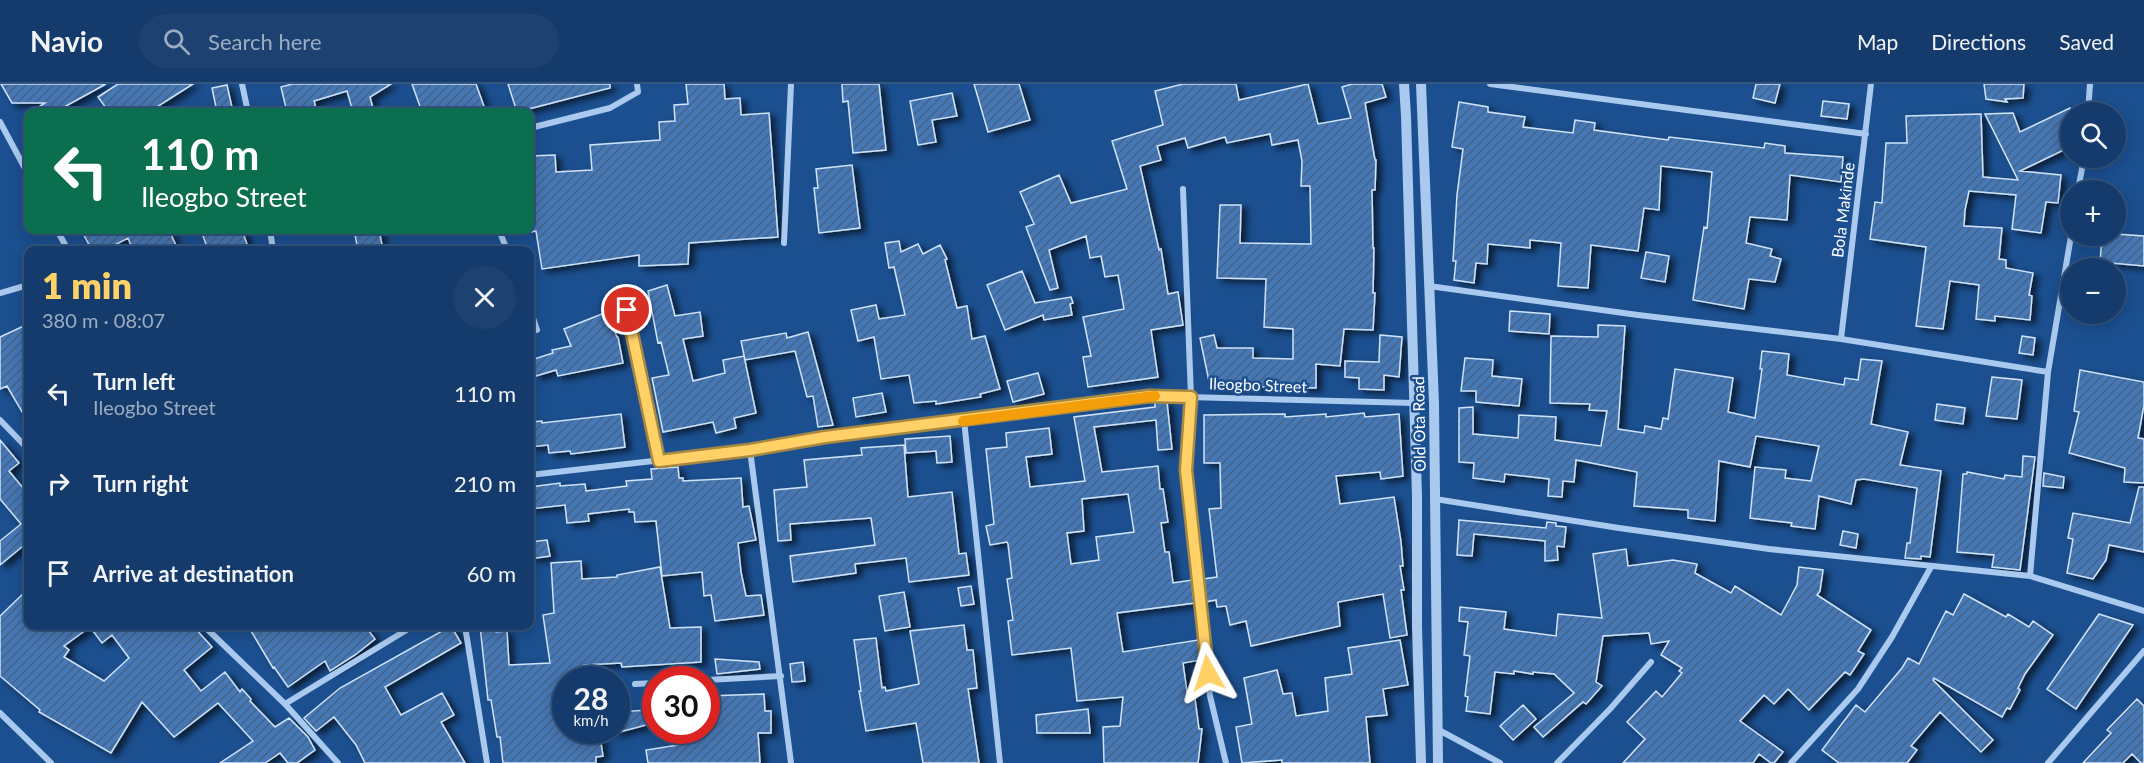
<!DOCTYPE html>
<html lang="en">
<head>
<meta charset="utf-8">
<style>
	:root { --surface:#143b6b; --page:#1d4271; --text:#f1f3f6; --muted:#9dadc1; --line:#33557e; --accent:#ffd166 }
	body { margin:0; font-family:Lato,sans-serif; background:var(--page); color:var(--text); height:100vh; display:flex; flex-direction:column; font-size:22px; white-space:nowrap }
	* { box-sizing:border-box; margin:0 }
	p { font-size:20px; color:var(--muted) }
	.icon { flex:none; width:33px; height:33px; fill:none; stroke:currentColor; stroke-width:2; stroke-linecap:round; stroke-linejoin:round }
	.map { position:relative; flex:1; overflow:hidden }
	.drawer { position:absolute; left:24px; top:162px; width:510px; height:384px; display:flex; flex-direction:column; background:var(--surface); border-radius:12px; box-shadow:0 3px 15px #0003,0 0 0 2px var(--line) }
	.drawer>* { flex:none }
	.banner { position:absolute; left:24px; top:24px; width:510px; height:126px; border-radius:12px; box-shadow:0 3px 15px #0003,0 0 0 2px var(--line); background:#0b6e4f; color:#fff; overflow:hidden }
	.buttons { position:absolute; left:2060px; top:18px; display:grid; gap:12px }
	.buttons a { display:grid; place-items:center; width:66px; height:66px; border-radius:50%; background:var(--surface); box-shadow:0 3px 15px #0003,0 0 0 2px var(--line); font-size:30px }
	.speed { position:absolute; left:552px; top:582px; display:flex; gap:12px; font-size:30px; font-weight:700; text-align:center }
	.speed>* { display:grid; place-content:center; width:78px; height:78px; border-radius:50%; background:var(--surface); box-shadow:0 3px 15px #0003,0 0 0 2px var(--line); line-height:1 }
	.speed small { font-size:15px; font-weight:400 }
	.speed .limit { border:9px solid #d22; background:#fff; color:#111 }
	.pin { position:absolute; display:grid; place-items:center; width:51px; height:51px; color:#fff; margin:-26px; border:3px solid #fff; border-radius:50%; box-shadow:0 2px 6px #0007 }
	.me { position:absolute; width:66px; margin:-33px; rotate:354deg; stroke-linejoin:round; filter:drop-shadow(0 0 4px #0008) }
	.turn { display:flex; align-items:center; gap:21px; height:126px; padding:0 18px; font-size:27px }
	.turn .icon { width:78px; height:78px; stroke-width:2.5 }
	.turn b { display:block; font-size:42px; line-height:51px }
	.round { display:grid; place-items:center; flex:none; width:63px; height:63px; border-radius:32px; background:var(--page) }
	.summary { display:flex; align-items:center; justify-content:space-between; height:102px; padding:0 18px }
	h1 { font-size:36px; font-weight:800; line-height:45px; color:var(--accent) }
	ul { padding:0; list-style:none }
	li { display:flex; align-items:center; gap:18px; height:90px; padding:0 18px }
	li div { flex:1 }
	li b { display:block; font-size:22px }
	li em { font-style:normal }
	header { display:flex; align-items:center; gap:36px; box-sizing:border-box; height:84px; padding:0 30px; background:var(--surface); border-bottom:2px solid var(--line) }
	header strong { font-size:28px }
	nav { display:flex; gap:33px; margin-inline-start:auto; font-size:21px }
	.search { width:420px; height:54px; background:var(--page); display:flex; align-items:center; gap:15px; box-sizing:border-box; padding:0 21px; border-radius:33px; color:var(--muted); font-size:22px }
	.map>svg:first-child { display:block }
	.building { fill:url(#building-hatch); stroke:#cfe3fa; stroke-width:1.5; fill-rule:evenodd; filter:url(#shadow) }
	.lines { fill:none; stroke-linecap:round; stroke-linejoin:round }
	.minor { stroke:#a9c9ee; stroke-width:6 }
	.tertiary { stroke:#a9c9ee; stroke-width:10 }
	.route-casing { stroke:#a68842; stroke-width:15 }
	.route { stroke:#ffd166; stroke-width:10 }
	.slow { stroke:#f59e0b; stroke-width:10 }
	.labels { text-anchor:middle; stroke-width:5; stroke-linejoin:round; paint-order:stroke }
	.street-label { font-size:16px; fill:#fff; stroke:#1b4f8f }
</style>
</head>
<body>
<header>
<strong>Navio</strong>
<div class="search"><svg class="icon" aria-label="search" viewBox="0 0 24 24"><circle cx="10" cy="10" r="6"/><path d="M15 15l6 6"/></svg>Search here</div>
<nav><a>Map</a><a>Directions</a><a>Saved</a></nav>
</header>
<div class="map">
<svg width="2144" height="679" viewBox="0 0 2144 679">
	<defs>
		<pattern id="building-hatch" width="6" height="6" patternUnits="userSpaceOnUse" patternTransform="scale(1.5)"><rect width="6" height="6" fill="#4478b7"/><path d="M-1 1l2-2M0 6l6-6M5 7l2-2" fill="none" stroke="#486282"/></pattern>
		<filter id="shadow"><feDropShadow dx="5.5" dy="3.5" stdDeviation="3" flood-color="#0009"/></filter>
	</defs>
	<rect width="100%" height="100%" fill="#1b4f8f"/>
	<path class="building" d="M1,0H106L64,23L68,28H31L45,19H12Z
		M118,0H193L149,28H109L98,13Z
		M292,0H391L370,13L374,28H353L347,7L314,17L317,28H287L281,3Z
		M412,0H476L486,28H422Z
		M508,0H610V4L517,28Z
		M686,0H724L725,15L740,14L741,31L769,29L778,153L689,159L688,180L639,182V171L542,185L536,147L530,148V72L555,71L556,88L592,86L590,61L660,56L659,38L675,37L674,21L688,20Z
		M842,0H879L886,66L853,69L848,17L843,18Z
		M974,0H1019L1030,36L988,48Z
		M1183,0H1236L1239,16L1308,0L1318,40L1351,34L1342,3L1352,0H1382L1386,13L1365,19L1375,76H1376L1375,106H1372L1373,164H1374L1373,209H1375L1373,246L1344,245L1340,282L1316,280V304L1210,302L1200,254L1214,251L1217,264H1253V274L1293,275V245L1264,243L1266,195L1217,194L1220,121H1241L1240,159L1311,160L1310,102H1301L1302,77L1298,56L1272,61L1270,50L1227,59L1225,53L1188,64L1185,54L1157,62L1161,76L1140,82L1159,166L1161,165L1168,210L1178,208L1183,241L1151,246L1158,293L1088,303L1083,273L1091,272L1083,233L1124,225L1118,191L1105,193L1101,172L1090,174L1086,152L1049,166L1058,204L1050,206L1026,143L1034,140L1020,108L1059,91L1071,119L1127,105L1112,57L1163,41L1155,7Z
		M1756,0H1780L1775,19L1753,14Z
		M1984,0H2024L2023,14L2005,15L2007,18L1986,15Z
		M227,1L233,28H217L212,4Z
		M952,9L957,32L932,36L936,58L918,61L910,17Z
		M1823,17L1849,20L1847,35L1821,32Z
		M1459,18L1488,23V28L1525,33L1523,43L1573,49L1575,36L1595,39L1594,46L1668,56L1669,53L1764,64L1765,59L1785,62V69L1843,73L1841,98L1790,91L1787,136L1750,133L1746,159L1772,165L1770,172L1781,175L1775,198L1749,195L1744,225L1693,216L1704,143L1707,144L1712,88L1661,82L1659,126L1644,124L1638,167L1591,161L1588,204L1558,202L1561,159L1530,156V164L1488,160L1487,180L1476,179L1474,199L1454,196L1456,177H1453L1457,111L1463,65L1452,63Z
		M2070,24V63L2020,87L2061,91L2058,119L2046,118L2041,149L2012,145L2016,111L1969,107L1965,126L1964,142L2002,144L1999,175L2006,176V184L2033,189L2029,211L2032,212L2030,236L1995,232V237L1976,235L1979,201L1950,197L1943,245L1916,242L1926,163L1870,155L1875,118L1882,119L1886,59H1907L1906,32L1981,30L1983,93L2018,96L1985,30L2013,29L2020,48Z
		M852,81L860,144L819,149L814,104H818L816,85Z
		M81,146H169L178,166H133L128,154L105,166H92Z
		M201,146H242L249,166H208Z
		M354,146H379L383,166H358Z
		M2115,150L2144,152V182L2100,178L2102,152H2115Z
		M899,157L901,168L918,160L923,170L940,161L947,175L945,176L957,224L967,222L972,255L985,252L1000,305L980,310L981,313L936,320V317L914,319L909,291L881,295L874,253L858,257L851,226L876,221L879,235L905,231L894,183L889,184L885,159Z
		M1646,168L1669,172L1665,198L1641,194Z
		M1022,187L1035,219L1071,213L1073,219L1070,220L1072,231L1044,236L1043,231L1005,246L987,201Z
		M667,201L675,232L700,228L703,252L683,255L693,297L725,289L723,276L744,272L756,329L734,334L736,344L716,349L713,338L663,348L652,294L669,291L661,258L658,259L648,207Z
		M1510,227L1550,230L1549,250L1509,247Z
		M607,228L617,253H618L623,279L558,292L556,286L536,292L531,276L553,269L552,266L571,262L564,245Z
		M28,240V338L7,302L0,305V253Z
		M1598,241L1625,242L1618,345L1644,349L1645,342L1661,345L1663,334L1668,335L1675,285L1733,294L1728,328L1755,334L1762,285H1760L1762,267L1789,270L1787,291L1844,301L1845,294L1858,296L1861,275L1882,277L1871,340L1908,348L1900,381L1941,387L1930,473L1921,472V475L1905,474L1907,459H1910L1917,404L1864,395L1856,396L1851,420L1819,412L1815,445L1791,442L1792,439L1750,434L1755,383L1786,386L1785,394L1811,397L1819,362L1756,352L1750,383L1719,377L1715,437L1688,434V426L1634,422L1637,388L1576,376L1574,398L1563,397L1562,413L1548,412L1549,395L1505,390L1504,398L1473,394L1474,379L1459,378V324L1473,323V350L1518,354L1519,331L1556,333L1555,356L1601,362L1607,327L1589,326L1590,320L1550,319L1551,252L1598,253Z
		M808,248L819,289L833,341L818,343L813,312L807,313L795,267L745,276L741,257L786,249L787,254Z
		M1380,251L1402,253L1399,293L1384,291V306L1359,305V294L1345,293V277L1379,278Z
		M2022,252L2035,254L2033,271L2019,269Z
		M1465,274L1493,276L1492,292L1522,295L1519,322L1476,318V307H1461Z
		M2080,286L2144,298V321L2138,354L2144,355V399L2124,398L2125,384L2069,369L2079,328L2074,327Z
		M1038,289L1044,310L1013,318L1007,297Z
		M1992,293L2022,296L2017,335L1986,332Z
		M882,309L886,328L856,333L853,314Z
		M1155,317L1167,318L1172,365L1158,366L1156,336L1094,343L1102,388L1158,382L1160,405H1163L1168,438L1161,439L1165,468H1169L1173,499L1192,496L1195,519L1117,529L1123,568L1198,556L1201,576L1183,579L1187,608L1194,607L1199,645H1202L1198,679H1104L1103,643L1120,642L1123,613L1077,617L1071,564L1012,571L1008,537L1013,536L1007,495L1012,494L1008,460L1007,458L990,461L986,442L994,440L986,365L1007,363L1006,349L1049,344L1052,370L1026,373L1030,403L1085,397L1074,333L1155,323ZM1128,410L1134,448L1096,453L1099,476L1071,480L1067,449L1084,447L1082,415Z
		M1937,320L1965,324L1963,340L1935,336Z
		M1364,329L1365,333L1399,330L1403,392L1381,395L1380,388L1336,392L1340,420L1394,413L1401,458L1403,482H1400L1404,506H1401L1407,551L1390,554L1383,510L1338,518L1340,542L1251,562L1246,537L1230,541L1226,522L1217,523L1216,516L1205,518L1203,495L1217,493L1209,425L1221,424L1220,379H1204V331L1285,330V333L1326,330V333Z
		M621,330L625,363L571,370L570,367L549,369L548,361L530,363V338L542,337V339Z
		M950,352L952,378L937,379L936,367L906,369L905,355Z
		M0,356L19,379L9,387L28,410V458L0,481V457L21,440L0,415Z
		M904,361L908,413L952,408L959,470L966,469L969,491L909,498L906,474L855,480L856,489L793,498L790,472L875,461L871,434L790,440L791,456L778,457L774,406L807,403L804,376L862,371L861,364Z
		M2023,372L2035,373L2020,486L1992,483L1994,471L1957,468L1963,390H1967V388L2004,395L2005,391L2022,393Z
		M678,383L679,394H683V397L741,394L743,423L749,422L756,456L738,459L741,488L746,512L761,511L764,531L715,537L711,511L704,512L702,488L662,492L656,437L635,438L634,428H629V425L588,430L589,437L567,439L565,421L530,425V403L560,399V402L585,400L586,407L627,402L626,397L652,395L651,385Z
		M2044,389L2064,393L2063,404L2043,402Z
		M2139,403H2144V468L2109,461L2106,476L2093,495L2067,489L2073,455L2068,454L2073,429L2130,439Z
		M1459,436L1546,444L1547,438L1556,439V442L1566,443L1564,463L1557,462L1558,476L1545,477V457L1474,450L1472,472L1457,471Z
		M1843,447L1858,450L1856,464L1840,461Z
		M547,456L550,472L530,475V458Z
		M1626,465L1628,482L1673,476L1697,480L1695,489L1731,509L1735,502L1781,531L1797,501L1799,483L1823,486L1820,507L1817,511L1871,546L1858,567L1864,570L1850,591L1845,588L1809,626L1788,605L1774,620L1764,611L1740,637L1783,668L1774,679H1771L1759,670L1753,679H1623L1645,655L1627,638L1656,607L1662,613L1682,589L1679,587L1682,584L1661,571L1669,557L1651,560L1649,549L1603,552L1596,598L1602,602L1586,620L1583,618L1543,653L1534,643L1574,609L1554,590L1533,588V590L1514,587V590L1495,588L1490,630L1466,627L1468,613L1465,612L1470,572L1464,571L1468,538L1459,537L1460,523L1506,528L1504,545L1556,552L1558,530L1602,534L1593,470Z
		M581,477L582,495L617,493V491L660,483L670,544L701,543V578L622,583L621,579L584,581L585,596H566V646H599L603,672L596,673V679H503L500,653H497L491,616H488L480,542H495L496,548L507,547L509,581L550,579L543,531L554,529L551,479Z
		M971,502L974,520L961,522L958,504Z
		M28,505V542H193L212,563L184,586L201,607L225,588L240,608L242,605L251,615L250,617L275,643L289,634L308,653L315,666L297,679H288L280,669L265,679H220L253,657L218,619L174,653L142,618L111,669L39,628L40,626L0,592V532ZM90,543L102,559L112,551L129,574L104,597L64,573L69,566L64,562Z
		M904,508L910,543L885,547L879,512Z
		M1964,510L2006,533L2008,530L2029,543L2033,537L2053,551L2025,590L2018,604L2020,606L2010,625L2007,624L2002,633L1934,594L1933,596L1993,656L1981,668L1940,628L1911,662L1917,666L1907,679H1839L1822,666L1856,621L1865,628L1902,584L1908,574L1919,580L1946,527L1953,531Z
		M2099,530L2133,541L2076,625L2047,605Z
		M964,541L967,566H973L977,604L968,605L979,679H923L916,639L866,647L859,607H861L854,556L876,554L882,604L885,603L886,607L919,600L910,547Z
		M248,542H365L375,555L355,571L330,587L325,577L288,603L274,583L273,584Z
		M451,542L461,559L385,603L401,631L442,609L454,631L441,638L465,679H365L356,661L334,633L316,647L304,634L340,604Z
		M1400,556L1408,601L1383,605L1387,631L1366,633L1370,679H1282V676L1242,679L1236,643L1252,640L1244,594L1277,586L1283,610L1292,609L1296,632L1328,627L1325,594L1352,590L1348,564Z
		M715,575L759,578L760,585L717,590Z
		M803,578L805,597L792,598L790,580Z
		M764,610L765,627H771V649H758L760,679H648L646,666L684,660L682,646H706V612Z
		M2137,615L2144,622V679H2141L2132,670L2123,679H2083L2111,649L2107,646Z
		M1523,621L1536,635L1513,656L1500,642Z
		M1088,625L1090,649H1037L1036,631Z
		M649,626L650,640L616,649V628Z"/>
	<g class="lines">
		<path class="minor" d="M242,0L248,28
			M1490,0L1866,50
			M2088,28L2090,0
			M0,38L28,90
			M530,44L610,24L638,8L637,0
			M1183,105L1191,313L1186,386L1210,612L1226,679
			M2078,106L2084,74
			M57,146L68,166
			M270,146L273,166
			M499,146L507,166
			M784,159L791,0
			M1429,202L1638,231L1841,255L2048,288
			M0,209L28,201
			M530,225L537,246
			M627,226L659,377
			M1841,255L1871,0
			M0,336L28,365
			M964,336L1000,679
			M750,366L791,679
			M530,391L750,366L825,353L1149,312L1414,319
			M1435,415L1619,444L1769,465L2030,492L2144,527
			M2030,492L2048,288L2071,152
			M204,542L285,620L338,679
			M465,542L487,679
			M706,596L781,592
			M635,600L656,599
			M285,620L413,542
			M0,629L51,679
			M1437,645L1500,679
			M1557,679L1610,625L1651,578
			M1791,679L1858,605L1892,553L1931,483
			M2048,679L2144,567"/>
		<path class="tertiary" d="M1404,0L1406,32L1417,412V543L1421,679
			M1421,0L1434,319L1438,679"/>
	</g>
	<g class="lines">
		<g class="route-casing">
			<path id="route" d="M627,226L659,377L750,366L825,353L1149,312L1191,313L1186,386L1208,589"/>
		</g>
		<use href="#route" class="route"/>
		<path class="slow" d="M963,337L1155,312"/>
	</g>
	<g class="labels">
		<g class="street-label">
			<text transform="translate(1843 126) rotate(-83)" y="6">Bola Makinde</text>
			<text transform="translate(1258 301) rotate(2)" y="6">Ileogbo Street</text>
			<text transform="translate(1419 340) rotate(-91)" y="6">Old Ota Road</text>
		</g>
	</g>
</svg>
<div class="buttons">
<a><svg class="icon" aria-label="search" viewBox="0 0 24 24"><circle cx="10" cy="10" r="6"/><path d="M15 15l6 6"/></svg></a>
<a>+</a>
<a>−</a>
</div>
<div class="speed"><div>28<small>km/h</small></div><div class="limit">30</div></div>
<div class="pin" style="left:627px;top:226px;background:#d93025"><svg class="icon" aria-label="arrive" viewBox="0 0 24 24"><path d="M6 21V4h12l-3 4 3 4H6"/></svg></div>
<svg class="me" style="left:1208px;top:589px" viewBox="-20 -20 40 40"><path d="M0-17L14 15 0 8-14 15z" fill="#ffd166" stroke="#fff" stroke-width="4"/></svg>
<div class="banner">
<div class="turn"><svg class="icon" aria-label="left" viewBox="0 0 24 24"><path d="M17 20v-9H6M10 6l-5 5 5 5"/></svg><div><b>110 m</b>Ileogbo Street</div></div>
</div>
<section class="drawer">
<div class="summary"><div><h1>1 min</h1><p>380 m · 08:07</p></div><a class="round"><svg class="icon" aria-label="close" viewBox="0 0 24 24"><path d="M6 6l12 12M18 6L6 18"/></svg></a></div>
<ul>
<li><svg class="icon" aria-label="left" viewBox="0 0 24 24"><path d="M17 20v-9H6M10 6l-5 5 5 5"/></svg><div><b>Turn left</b><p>Ileogbo Street</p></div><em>110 m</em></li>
<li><svg class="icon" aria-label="right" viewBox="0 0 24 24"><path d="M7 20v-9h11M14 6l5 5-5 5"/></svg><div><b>Turn right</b></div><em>210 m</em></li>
<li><svg class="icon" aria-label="arrive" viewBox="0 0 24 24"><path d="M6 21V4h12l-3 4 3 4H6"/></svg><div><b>Arrive at destination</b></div><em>60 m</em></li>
</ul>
</section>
</div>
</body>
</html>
